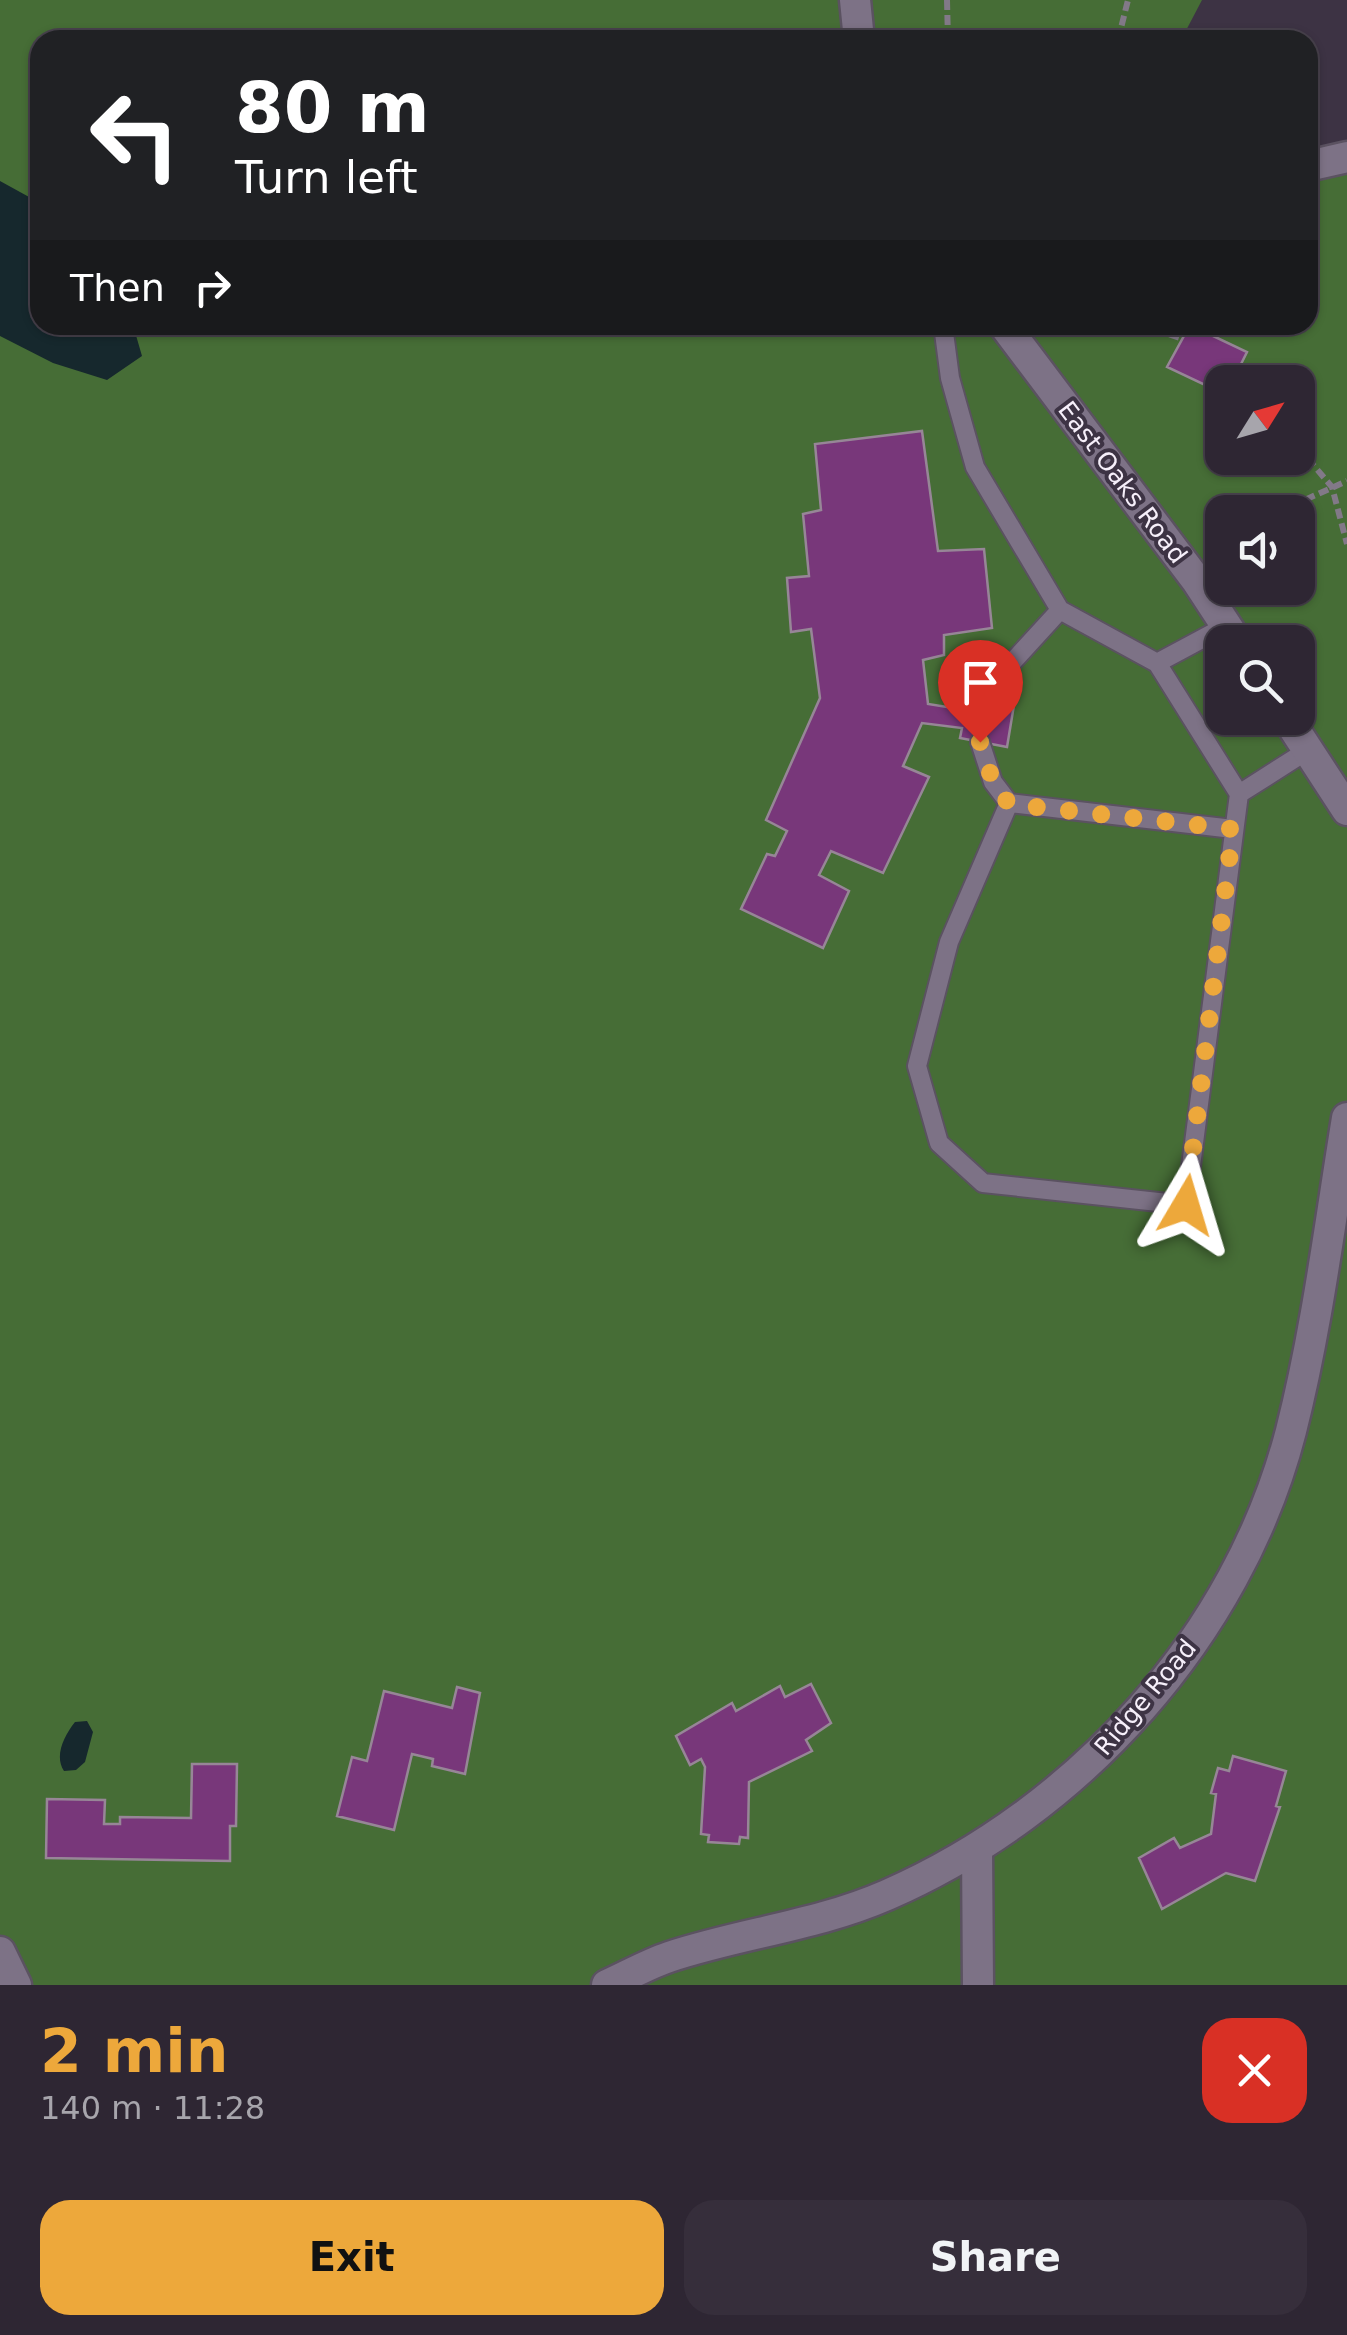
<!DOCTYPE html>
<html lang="en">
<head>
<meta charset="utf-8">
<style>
	:root { --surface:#2e2633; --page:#362e3b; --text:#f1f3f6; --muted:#a7a5ac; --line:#49434e; --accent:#eda83b }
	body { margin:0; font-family:"DejaVu Sans",sans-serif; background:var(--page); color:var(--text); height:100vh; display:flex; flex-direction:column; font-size:38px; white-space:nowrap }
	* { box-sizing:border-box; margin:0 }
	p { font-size:32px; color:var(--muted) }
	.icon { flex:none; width:55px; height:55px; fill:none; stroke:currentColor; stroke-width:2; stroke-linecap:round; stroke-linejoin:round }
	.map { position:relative; height:1985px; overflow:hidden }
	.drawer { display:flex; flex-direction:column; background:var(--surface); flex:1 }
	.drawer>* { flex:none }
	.hud { position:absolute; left:30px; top:30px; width:1288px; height:305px; border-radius:30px; box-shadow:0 2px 8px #0004,0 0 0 2px var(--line); background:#202124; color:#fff; overflow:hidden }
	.needle { width:65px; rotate:53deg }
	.tools { position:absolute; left:1205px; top:365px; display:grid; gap:20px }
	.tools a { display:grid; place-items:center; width:110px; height:110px; border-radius:20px; background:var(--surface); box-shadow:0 2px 8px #0004,0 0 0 2px var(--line); font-size:50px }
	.pin { position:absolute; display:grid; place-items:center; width:85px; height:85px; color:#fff; margin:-102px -42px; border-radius:50% 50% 50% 0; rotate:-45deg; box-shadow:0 0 10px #0007 }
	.pin .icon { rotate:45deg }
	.me { position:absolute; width:110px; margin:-55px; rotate:7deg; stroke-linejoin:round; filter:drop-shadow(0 0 8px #0008) }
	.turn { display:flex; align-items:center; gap:35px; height:210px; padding:0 40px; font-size:45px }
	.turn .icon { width:130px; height:130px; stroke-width:2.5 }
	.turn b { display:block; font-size:70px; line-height:85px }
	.then { display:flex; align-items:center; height:95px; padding:0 40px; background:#0003; gap:20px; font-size:38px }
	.round { display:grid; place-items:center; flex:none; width:105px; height:105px; border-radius:30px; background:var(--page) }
	.overview { display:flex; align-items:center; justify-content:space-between; height:170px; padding:0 40px }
	h1 { font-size:60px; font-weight:700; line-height:75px; color:var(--accent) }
	.cta { display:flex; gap:20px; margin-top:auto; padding:20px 40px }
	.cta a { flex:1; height:115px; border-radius:30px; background:var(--accent); color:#111; font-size:40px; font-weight:700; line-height:115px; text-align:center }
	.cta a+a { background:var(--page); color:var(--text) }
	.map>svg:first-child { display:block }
	.green { fill:#466d36; fill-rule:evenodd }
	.water { fill:#16282d }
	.building { fill:#78377a; stroke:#978697; stroke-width:2.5 }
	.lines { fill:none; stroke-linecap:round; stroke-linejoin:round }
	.service-casing { stroke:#5b5261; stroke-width:22 }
	.minor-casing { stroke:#5b5261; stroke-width:35 }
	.tertiary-casing { stroke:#5b5261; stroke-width:35 }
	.path { stroke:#827988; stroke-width:6; stroke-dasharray:10 5; stroke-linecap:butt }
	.service { stroke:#7d7286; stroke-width:18 }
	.minor { stroke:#7d7286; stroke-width:30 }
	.tertiary { stroke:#7d7286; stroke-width:30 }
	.route { stroke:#eda83b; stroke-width:18; stroke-dasharray:0 32.4 }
	.labels { text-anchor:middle; stroke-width:8; stroke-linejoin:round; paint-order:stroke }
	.street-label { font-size:25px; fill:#f6effa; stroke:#3d3344 }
</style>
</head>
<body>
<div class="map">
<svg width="1347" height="1985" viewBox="0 0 1347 1985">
	<rect width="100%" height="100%" fill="#3d3344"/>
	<path class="green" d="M0,0H1202L1181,40H40V325H1308V152L1347,148V1985H0ZM1222,382H1298V458H1222ZM1222,512H1298V588H1222ZM1222,642H1298V718H1222Z"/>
	<path class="water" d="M0,181L40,203V325H133L142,356L107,380L53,363L0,336Z
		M87,1721L93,1732L85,1762L76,1770L64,1771C54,1756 64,1736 75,1722Z"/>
	<path class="building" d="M1190,325L1247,352L1232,382H1222V393L1167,367Z
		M922,431L938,551L984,549L992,628L944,635V655L923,660L928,704L966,710L969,698L1014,705L1007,747L960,738L962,728L922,723L903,766L929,777L883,873L831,851L819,875L849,891L823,948L741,909L767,854L775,856L787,831L766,820L820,698L811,629L791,632L787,578L809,576L803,514L821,510L815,444Z
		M811,1684L831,1723L806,1740L812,1751L749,1782L748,1838L740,1837L739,1844L708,1842L709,1835L701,1834L705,1767L701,1759L690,1765L676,1736L732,1703L736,1711L780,1686L785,1697Z
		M457,1687L480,1693L465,1774L432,1766L433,1759L412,1754L394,1830L337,1816L352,1757L367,1761L384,1691L452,1708Z
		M1233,1756L1286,1771L1276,1806L1280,1807L1255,1881L1226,1873L1162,1909L1139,1858L1174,1838L1180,1848L1211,1834L1216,1794L1211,1793L1218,1768L1229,1771Z
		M192,1764H237L236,1826H230V1861L46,1858L47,1799L105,1800L104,1824H120V1817L191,1818Z"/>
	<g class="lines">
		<g class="service-casing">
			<path id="service" d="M943,325L950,378L975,467L1060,610L1157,663L1239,794L1186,1205L983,1183L939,1143L917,1066L949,942L1009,803L1233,829
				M1157,663L1226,626
				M990,701L1007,668L1060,610
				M980,742L993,782L1009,803
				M1239,794L1308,750"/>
		</g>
		<g class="minor-casing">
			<path id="minor" d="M977,1848L978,1985
				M0,1952L16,1985
				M607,1985C627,1976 648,1964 669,1957C741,1933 816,1926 887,1895C1079,1811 1238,1636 1291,1431C1317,1329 1330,1222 1347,1118"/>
		</g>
		<g class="tertiary-casing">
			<path id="tertiary" d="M855,0L859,40
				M1308,166L1347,157
				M1004,325L1197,581L1237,642
				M1287,718L1347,810"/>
		</g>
		<path class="path" d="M947,0L948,40
			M1118,40L1128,0
			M1141,325L1183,339
			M1241,365L1251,382
			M1298,447L1332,487L1347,544
			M1278,512L1347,481"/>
		<use href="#service" class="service"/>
		<use href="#minor" class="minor"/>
		<use href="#tertiary" class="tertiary"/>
	</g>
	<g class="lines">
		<path class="route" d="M980,742L993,782L1009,804L1233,829L1186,1205"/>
	</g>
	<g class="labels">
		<g class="street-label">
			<text transform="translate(1123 482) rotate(53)" y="9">East Oaks Road</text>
			<text transform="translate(1145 1697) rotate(-50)" y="9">Ridge Road</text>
		</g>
	</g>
</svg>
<div class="tools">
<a><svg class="needle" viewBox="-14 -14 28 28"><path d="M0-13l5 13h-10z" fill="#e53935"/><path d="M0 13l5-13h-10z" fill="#a7a5ac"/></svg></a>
<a><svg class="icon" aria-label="sound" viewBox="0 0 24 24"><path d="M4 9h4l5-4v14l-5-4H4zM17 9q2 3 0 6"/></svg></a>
<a><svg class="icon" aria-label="search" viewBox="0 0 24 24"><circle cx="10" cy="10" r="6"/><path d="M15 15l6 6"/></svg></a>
</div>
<div class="pin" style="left:980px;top:742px;background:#d93025"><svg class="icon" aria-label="arrive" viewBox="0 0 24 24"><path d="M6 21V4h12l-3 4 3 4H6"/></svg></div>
<svg class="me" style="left:1186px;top:1205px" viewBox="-20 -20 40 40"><path d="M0-17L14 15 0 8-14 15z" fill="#eda83b" stroke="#fff" stroke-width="4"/></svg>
<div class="hud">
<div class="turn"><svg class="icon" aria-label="left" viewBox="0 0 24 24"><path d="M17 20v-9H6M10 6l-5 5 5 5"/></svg><div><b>80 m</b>Turn left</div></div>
<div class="then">Then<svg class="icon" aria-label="right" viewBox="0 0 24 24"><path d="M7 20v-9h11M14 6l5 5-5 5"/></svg></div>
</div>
</div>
<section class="drawer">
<div class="overview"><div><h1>2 min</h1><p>140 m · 11:28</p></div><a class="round" style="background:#d93025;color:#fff"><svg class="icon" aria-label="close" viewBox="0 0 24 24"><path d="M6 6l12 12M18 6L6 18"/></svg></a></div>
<div class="cta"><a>Exit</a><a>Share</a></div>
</section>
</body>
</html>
